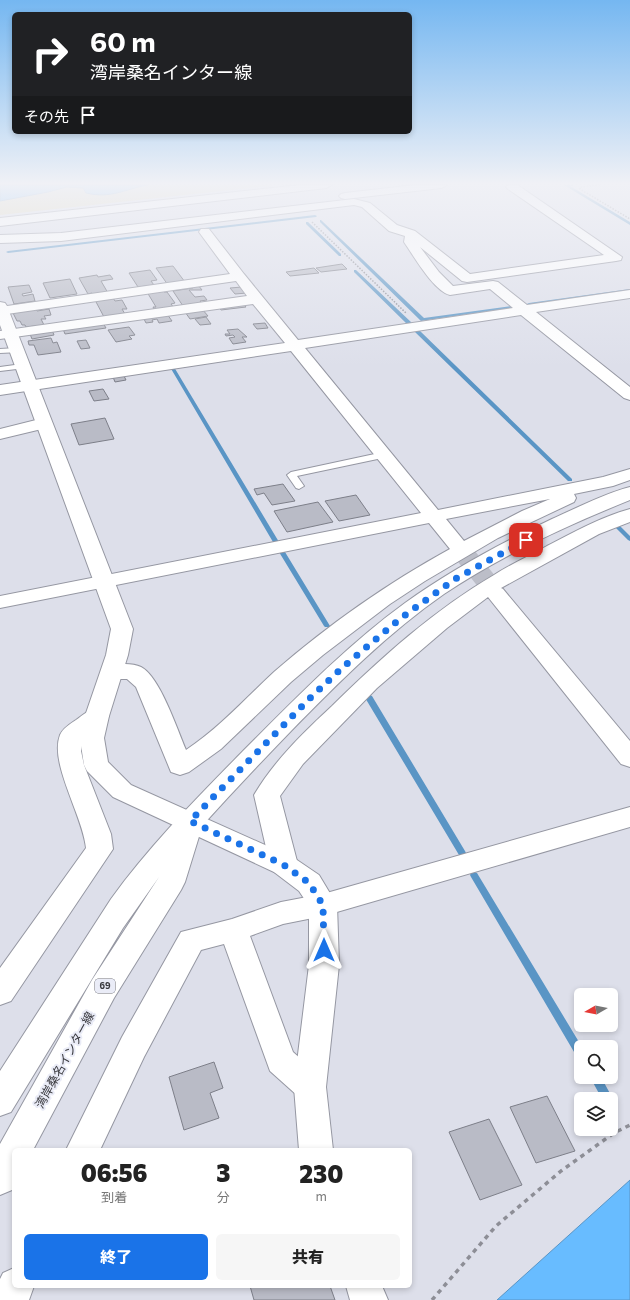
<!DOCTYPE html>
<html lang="ja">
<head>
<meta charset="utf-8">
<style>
	:root { --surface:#fff; --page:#f6f6f6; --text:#222; --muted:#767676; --accent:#1a73e8 }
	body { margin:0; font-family:Commissioner,"Noto Sans JP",sans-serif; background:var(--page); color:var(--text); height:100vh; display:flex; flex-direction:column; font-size:15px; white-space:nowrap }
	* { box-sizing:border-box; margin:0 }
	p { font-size:13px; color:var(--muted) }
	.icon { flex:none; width:22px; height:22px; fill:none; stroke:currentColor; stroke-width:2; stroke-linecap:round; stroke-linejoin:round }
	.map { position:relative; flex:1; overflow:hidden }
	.details { position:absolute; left:12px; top:1148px; width:400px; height:140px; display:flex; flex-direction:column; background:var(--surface); border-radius:6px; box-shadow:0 2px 6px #0003 }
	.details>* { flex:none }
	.top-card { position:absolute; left:12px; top:12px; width:400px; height:122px; border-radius:6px; box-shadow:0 2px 6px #0003; background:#202124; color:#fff; overflow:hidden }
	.needle { width:26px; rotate:261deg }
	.tools { position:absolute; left:574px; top:988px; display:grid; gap:8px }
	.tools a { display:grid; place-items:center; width:44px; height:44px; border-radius:6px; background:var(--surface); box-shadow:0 2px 6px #0003; font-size:20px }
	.pin { position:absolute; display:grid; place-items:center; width:34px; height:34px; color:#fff; margin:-17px; border-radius:8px; box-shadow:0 2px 6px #0006 }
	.me { position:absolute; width:44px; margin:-22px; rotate:0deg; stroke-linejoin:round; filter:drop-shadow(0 0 3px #0008) }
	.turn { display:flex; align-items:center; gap:14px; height:84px; padding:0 12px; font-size:18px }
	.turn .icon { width:52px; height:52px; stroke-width:2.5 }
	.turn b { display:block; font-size:28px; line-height:34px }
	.then { display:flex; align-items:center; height:38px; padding:0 12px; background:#0003; gap:8px; font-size:15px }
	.eta { display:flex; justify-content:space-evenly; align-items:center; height:68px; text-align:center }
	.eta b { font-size:24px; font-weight:800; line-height:28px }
	.action { display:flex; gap:8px; margin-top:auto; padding:8px 12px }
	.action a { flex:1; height:46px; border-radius:6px; background:var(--accent); color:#fff; font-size:16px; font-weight:800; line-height:46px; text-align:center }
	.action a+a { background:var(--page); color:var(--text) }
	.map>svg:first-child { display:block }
	.sand { fill:#e0d6b1 }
	.water { fill:#68bcff; stroke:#5a95c5 }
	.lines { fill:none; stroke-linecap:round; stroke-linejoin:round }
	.stream { fill:#5a95c5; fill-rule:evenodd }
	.building { fill:#b9bbc6; stroke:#7d7f89 }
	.street-tunnel { stroke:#bcbec8; stroke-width:20; stroke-dasharray:20 10; stroke-linecap:butt }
	.lane-casing { stroke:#9597a2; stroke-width:2 }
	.street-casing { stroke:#9597a2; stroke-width:2 }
	.secondary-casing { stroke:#9597a2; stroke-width:2 }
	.primary-casing { stroke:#9597a2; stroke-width:2 }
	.path-far1 { stroke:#8d8e96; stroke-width:1.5; stroke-dasharray:1.5 1.5; stroke-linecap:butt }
	.path { stroke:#8d8e96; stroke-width:3.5; stroke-dasharray:4.5 4.5; stroke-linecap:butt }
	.lane { fill:#fff; fill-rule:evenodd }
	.street { fill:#fff; fill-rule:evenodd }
	.secondary { fill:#fff; fill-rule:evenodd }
	.primary { fill:#fff; fill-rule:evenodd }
	.route { stroke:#1a73e8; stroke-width:7; stroke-dasharray:0 12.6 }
	.labels { text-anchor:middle; stroke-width:4; stroke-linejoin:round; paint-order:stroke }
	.shield { fill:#eaecf7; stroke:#6e6f76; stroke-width:1 }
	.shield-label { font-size:9px; font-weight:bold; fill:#39393e }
	.near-street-label { font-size:12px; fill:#39393e; stroke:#eaecf7 }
</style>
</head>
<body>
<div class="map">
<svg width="630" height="1300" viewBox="0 0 630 1300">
	<rect width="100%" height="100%" fill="#dddfea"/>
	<path class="sand" d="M148,185H277L0,215V201L48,192L67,187L83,188Z"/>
	<path class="water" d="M0,185H148C125,189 111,199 86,193L83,188L67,187L48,192L0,201Z
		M630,1180V1300H497Z"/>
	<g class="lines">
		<path class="stream" d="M564,185H573V186H570L630,222V225Z
			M315,215L317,216L316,217L8,253L6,252L8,251Z
			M321,220L424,318L511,306L513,307L511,308L421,321L320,222V220Z
			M306,222H308L341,254V256H339L306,224Z
			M354,270H356L412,323V325H408L354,272Z
			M630,289V291L529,305L527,304L529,303Z
			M415,330H419L572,479V481H568L415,332Z
			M170,366L174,367L279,542L278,543H274L273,542L170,367Z
			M617,524L619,525L630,536V541L628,540L614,526Z
			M282,550L285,552L330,626L329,627H325L324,626L279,552Z
			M365,694H368L372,696L465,851L466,853L465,855L462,856L459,855L364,696Z
			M474,872L477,873L582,1047H581V1058L577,1057L471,877L470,875L471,873Z
			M590,1077H601L613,1099L612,1102L611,1099H602Z"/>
	</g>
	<path class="building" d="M342,264L347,269L321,272L316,268Z
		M173,266L185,282L168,285L156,268Z
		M314,268L319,273L290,276L286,272Z
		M150,270L157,280L151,281L154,285L138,287L129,273Z
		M97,275L98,277L110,275L113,279L101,281L108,293L93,295L92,293L88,294L79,278Z
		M70,279L77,294L50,298L43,283Z
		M29,285L32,292L22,294L23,296L33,294L35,301L14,304L8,287Z
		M198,285L202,290H189L195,297L204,296L207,300L200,301L202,304L183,306L173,291L193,288L191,286Z
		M242,287L247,293L235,294L230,288Z
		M163,290L164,292H167L175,303L171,304L174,308L155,311L153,307H156L147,292Z
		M113,298L115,301L122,300L127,309H122L125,314L104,317L95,300Z
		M242,302L246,307L221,310L218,306Z
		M36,309L37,311L49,309L51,315L44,316L46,319H41L44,325L26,327L25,325H22L20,321H17L13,313Z
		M202,309L208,316L190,319L185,312Z
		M167,314L172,321L159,323L157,319L152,320L153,322L146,323L143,317Z
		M206,317L211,324L200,325L195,319Z
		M103,323L106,328L65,334L63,329Z
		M265,323L268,328L257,329L253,324Z
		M129,327L135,335L129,336L132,339L116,342L108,330Z
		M238,329L247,337H242L246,342L233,344L229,338L235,337L233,335L226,336L225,334H230L227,330Z
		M52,330L54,335L32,339L30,334Z
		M51,338L53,343L57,342L61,352L38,355L34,345H29L28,341Z
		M86,340L90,348L81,349L77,341Z
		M124,376L126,380L115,382L113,377Z
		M103,389L109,399L94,401L89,391Z
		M105,418L114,439L79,445L71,424Z
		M283,484L295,501L272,505L264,493L257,495L254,489Z
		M356,495L370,515L339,521L325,501Z
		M318,502L333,522L287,532L274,511Z
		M214,1062L223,1088L210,1093L219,1118L184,1130L169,1077Z
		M547,1096L575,1151L536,1163L510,1107Z
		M489,1119L522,1185L480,1200L449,1132Z
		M250,1286H330L335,1300H254Z"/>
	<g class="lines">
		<path class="street-tunnel" d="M458,546L496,593"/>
		<g class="lane-casing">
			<path id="lane" d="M17,348L21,350L20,352L0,353V349Z
				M22,364L26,366L25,368L0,371V367Z
				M384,452L387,453L388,455L387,457L297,476L304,486L299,489L296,488L287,475L291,472Z"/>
		</g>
		<g class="street-casing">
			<path id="street" d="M300,185H332L326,188L0,226V218Z
				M415,185H447L441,188L345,199L341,198L339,196L341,194L345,193Z
				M508,185H519V186L622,257L621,260L616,261L467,282L462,281L420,247L439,272L453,286L493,281L498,282L527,305L630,290V298L536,312L630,387V400L624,398L521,315L305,348L438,510L603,477L630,469V480L613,486L574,494L576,498L574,502L498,538L425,581L390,604L323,655L291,682L221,749L189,772L180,775L171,772L136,687L127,679H112L104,677L101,672L104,667C114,664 131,662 141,667C160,677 177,729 186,750C219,728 245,699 274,672C327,626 388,583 450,549L429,523L0,608V596L421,513L291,351L0,395V385L285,343L253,304L0,339V331L247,296L236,281L0,315V307L230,274L199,232L201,229H209L244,274L298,340L513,308L490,289L450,295C434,291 415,258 406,245L404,242L405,236L389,231L362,207L354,205L61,241L0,243V235L61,233L354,199L370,203L397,225L415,231L470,274L604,255L508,189L506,187ZM550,499L522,511L464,541L446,519Z
				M44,418L50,419L52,423L50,427L0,439V429Z
				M630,509V522L599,534L501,588L503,589L630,741V767L621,764L488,597L447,628L377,688L303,764L280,796L298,865L294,872L284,875L274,872L270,865L254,795C274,761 303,733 332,706C381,658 434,610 494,575C511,564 529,556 547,546C574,532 601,517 630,509Z
				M97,708L105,710L109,716L105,722L83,739L81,751L84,765L111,834L113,849L11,1001L0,1005V968L86,848C83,816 49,763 60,735C63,728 70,724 76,720C83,715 88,710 97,708Z
				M630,807V827L323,916L283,924L250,936L293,1052L321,1077L326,1087L321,1097L310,1102L299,1097L270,1071L224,944L201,950L144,1057L100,1150H66L122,1037L181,932L232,919L281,902L323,894Z
				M14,1268V1286H34L29,1300H0V1279L3,1273Z"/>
		</g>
		<g class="secondary-casing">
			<path id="secondary" d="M0,302L5,303L7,306L133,629L128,655L109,716L104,738L108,762L131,785L294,858L319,875L337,905L339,965L326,1087L333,1150H299L294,1087L309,965V906L299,891L274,872L113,797L87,771L84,765L80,738L85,716L106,655L111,629L0,325Z
				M346,1286H382L388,1300H350Z"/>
		</g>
		<g class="primary-casing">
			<path id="primary" d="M630,487V500C566,526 502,555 444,594C388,633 339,682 291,731C260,763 230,795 200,828L201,830L185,882L181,890L114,998L33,1150H14V1186L12,1190L0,1195V1144L92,980L159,877L123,928L11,1112L0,1116V1071L111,899C150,845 197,798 243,751C295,699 346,646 405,603C451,570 501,543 552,519C577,508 603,494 630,487Z"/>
		</g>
		<path class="path-far1" d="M600,185L580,187V189L630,219
			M312,222L406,313"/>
		<path class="path" d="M432,1300L496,1226L561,1171L614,1133L630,1125"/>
		<use href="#lane" class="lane"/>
		<use href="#street" class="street"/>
		<use href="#secondary" class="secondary"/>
		<use href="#primary" class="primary"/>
	</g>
	<linearGradient id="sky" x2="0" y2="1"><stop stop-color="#75b7f1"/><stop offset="0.5" stop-color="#f0f1f6"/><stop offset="1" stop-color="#f0f1f6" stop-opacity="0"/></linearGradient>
	<rect width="630" height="367" fill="url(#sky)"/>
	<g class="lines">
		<path class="route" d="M324,950L323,905L309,883L284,865L190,821L308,700L343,667L401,618L455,579L526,540"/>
	</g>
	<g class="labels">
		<rect class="shield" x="95" y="979" width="20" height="14" rx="3"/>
		<g class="shield-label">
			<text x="105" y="989">69</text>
		</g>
		<g class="near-street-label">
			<text transform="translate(65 1060) rotate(-61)" y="4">湾岸桑名インター線</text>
		</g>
	</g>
</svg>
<div class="tools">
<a><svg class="needle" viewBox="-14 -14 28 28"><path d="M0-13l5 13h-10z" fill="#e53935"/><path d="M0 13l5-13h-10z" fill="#767676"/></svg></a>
<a><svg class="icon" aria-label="search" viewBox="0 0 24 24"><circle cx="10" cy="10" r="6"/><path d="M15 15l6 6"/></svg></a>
<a><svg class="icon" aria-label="layers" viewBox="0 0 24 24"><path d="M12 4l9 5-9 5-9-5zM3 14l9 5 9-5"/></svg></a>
</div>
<div class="pin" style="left:526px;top:540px;background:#d93025"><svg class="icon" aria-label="arrive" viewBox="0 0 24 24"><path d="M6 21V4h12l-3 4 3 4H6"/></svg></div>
<svg class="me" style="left:324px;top:950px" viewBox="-20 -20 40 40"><path d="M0-17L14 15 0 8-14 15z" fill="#1a73e8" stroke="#fff" stroke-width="4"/></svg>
<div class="top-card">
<div class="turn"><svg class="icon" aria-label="right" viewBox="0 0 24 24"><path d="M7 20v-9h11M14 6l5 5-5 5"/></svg><div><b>60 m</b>湾岸桑名インター線</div></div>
<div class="then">その先<svg class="icon" aria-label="arrive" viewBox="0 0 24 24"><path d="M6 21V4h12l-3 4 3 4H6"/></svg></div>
</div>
<section class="details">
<div class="eta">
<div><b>06:56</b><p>到着</p></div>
<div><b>3</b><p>分</p></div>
<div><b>230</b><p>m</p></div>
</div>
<div class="action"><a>終了</a><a>共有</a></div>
</section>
</div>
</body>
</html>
